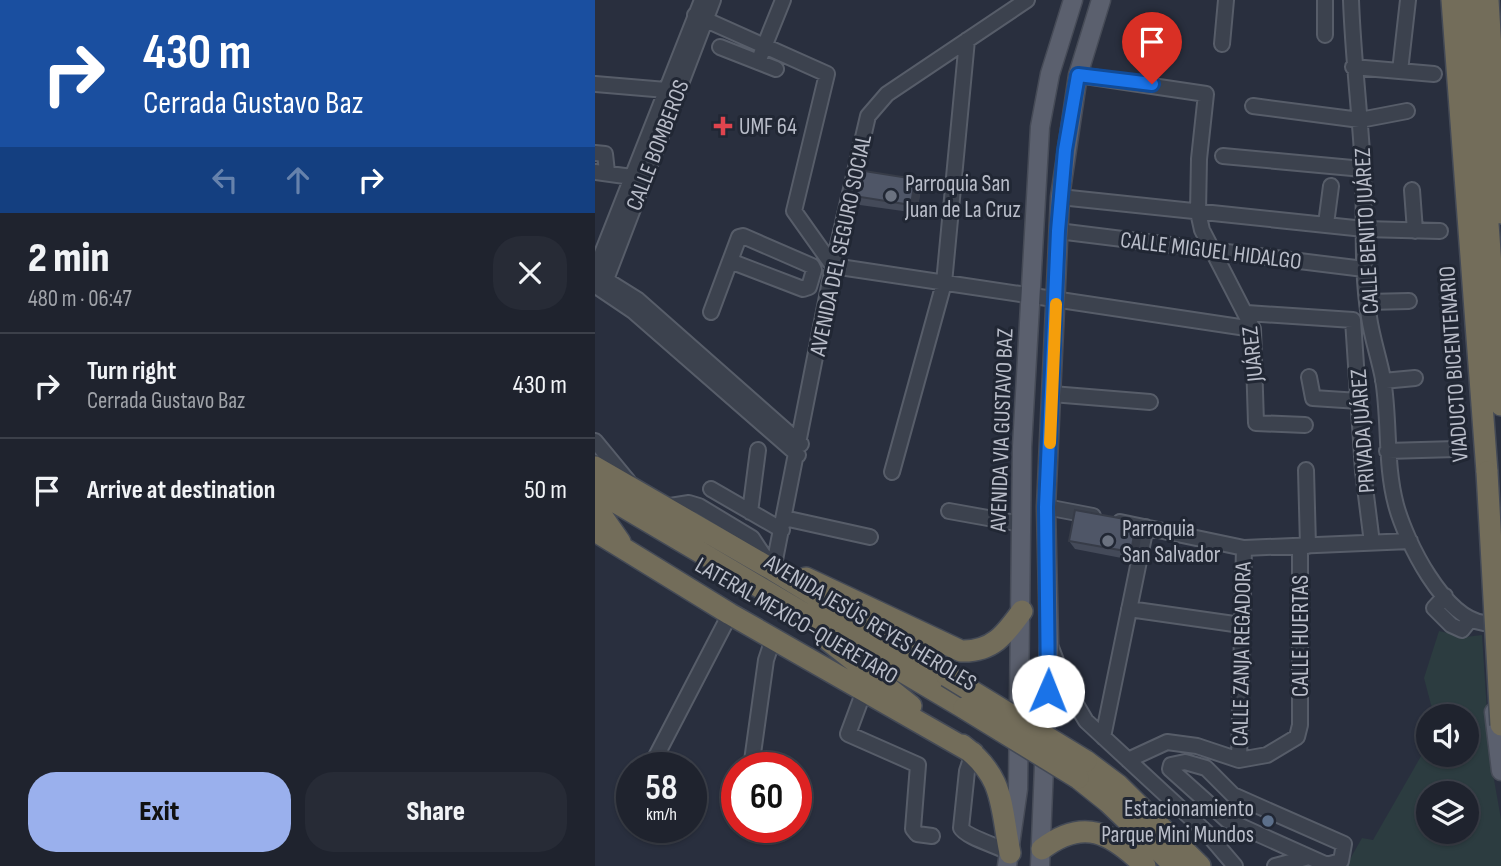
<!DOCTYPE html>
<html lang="en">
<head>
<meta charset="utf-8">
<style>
	:root { --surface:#1f232e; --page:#272b36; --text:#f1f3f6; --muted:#a1a4aa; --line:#3c404a; --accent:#9ab0ed }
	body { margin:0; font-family:"Sofia Sans Condensed",sans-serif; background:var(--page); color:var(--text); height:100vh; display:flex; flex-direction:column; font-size:26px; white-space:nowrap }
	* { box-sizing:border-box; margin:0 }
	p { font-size:23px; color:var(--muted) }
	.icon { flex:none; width:38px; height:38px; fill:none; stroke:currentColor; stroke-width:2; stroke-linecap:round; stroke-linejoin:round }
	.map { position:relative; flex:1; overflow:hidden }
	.sheet { display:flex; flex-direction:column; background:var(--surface); width:595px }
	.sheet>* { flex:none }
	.top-card { background:#1a4fa0; color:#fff; overflow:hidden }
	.tools { position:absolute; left:821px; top:704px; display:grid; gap:14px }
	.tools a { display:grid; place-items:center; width:63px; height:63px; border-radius:50%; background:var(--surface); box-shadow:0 2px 5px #0004,0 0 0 2px var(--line); font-size:35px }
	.speed { position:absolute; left:21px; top:752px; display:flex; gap:14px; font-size:35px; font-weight:700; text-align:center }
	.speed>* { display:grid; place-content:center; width:91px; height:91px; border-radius:50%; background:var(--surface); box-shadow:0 2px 5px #0004,0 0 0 2px var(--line); line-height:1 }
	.speed small { font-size:18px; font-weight:400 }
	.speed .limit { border:10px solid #d22; background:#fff; color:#111 }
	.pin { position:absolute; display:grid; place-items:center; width:60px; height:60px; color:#fff; margin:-72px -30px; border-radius:50% 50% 50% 0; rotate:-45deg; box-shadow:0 0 7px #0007 }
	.pin .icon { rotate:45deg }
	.me { position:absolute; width:77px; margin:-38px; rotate:1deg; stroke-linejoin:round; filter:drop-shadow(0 0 5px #0008) }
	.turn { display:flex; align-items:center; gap:24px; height:147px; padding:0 28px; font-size:32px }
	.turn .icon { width:91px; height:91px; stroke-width:2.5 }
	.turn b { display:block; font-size:49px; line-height:60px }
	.lanes { display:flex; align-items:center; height:66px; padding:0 28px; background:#0003; justify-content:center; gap:35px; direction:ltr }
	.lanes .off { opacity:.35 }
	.round { display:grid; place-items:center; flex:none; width:74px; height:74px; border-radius:28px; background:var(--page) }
	.overview { display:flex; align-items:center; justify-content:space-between; height:119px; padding:0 28px }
	h1 { font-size:42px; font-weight:800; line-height:52px }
	.primary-button { display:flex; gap:14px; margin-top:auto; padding:14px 28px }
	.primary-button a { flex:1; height:80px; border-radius:28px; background:var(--accent); color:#111; font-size:28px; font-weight:800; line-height:80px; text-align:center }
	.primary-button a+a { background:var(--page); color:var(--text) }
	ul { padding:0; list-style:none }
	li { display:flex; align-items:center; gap:21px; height:105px; padding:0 28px; border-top:2px solid var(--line) }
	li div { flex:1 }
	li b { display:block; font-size:26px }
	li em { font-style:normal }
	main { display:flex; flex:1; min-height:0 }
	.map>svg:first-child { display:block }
	.green { fill:#2c3c40; fill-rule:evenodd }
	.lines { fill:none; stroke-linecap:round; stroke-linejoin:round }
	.minor-casing { stroke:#575d69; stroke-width:18 }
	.major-casing { stroke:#464b57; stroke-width:21 }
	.highway-casing { stroke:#444a56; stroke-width:24 }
	.minor { stroke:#3c424e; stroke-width:14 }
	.major { stroke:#5b606e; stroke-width:18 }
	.highway { stroke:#736d5a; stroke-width:21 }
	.highway-bridge-casing { stroke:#444a56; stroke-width:24; stroke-linecap:butt }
	.highway-bridge { stroke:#736d5a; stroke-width:21 }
	.wall { fill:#444a59 }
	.shaded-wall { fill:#373c48 }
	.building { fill:#4f5667; stroke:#373c48; stroke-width:2 }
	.route-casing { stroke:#114b97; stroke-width:18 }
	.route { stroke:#1a73e8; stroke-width:12 }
	.slow { stroke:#f59e0b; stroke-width:12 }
	.health-dot { fill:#e0444e; stroke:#212734; stroke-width:2.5 }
	.worship-dot { fill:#6b7280; stroke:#212734; stroke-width:2.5 }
	.service-dot { fill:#5c6f8a; stroke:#212734; stroke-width:2.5 }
	.labels { text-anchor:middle; stroke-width:6; stroke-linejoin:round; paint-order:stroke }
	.poi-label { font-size:23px; fill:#b9bdc9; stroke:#212734; text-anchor:start }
	.street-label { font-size:23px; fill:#b9bdc9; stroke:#212734 }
</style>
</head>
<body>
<main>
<section class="sheet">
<div class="top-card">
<div class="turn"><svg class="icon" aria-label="right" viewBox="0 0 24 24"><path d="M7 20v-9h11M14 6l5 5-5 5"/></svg><div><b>430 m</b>Cerrada Gustavo Baz</div></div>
<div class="lanes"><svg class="icon off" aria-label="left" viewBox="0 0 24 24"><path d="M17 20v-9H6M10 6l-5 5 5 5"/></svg><svg class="icon off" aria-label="ahead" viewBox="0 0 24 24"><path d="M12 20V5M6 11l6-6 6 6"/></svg><svg class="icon" aria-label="right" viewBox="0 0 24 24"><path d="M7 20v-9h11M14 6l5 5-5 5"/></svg></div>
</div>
<div class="overview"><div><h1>2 min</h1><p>480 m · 06:47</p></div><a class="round"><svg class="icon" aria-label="close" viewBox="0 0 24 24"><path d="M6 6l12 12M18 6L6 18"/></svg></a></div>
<ul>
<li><svg class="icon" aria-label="right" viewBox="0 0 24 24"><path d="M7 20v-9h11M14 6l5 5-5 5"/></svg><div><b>Turn right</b><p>Cerrada Gustavo Baz</p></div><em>430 m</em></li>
<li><svg class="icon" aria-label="arrive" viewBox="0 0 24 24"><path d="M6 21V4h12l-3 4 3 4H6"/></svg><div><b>Arrive at destination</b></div><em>50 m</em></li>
</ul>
<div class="primary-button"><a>Exit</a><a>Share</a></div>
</section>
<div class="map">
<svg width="906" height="866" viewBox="0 0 906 866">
	<rect width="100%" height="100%" fill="#292f3e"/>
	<path class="green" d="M844,631L870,637L887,635L895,757L906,819V866H751L767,838L778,840L833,744V754H872V716H839L829,678ZM833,793H872V831H833Z"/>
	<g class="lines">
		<g class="minor-casing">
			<path id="minor" d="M756,0C758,57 765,112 768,169C770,218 766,268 774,317C777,338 784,358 788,379C795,421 790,464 801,505C811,542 849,618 889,623
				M100,15L232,74L199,211L238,266L658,329
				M730,35V0
				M627,44L631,0
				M125,47L181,69
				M163,62L188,0
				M758,67L839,74
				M805,71L813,0
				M483,75L611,94L604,159L603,212L607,230L658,329L661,423L710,425
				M0,84L71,90L79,94
				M658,106L765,120L812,111
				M0,153L10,154L12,172
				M628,156L768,169
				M0,172L44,178
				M817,190L820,231
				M465,197L769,229L845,231
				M731,224L736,186
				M463,231L769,269
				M148,236L217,266L219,270L214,287L208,289L135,261L144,237Z
				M0,271L107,0
				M3,275L43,300L206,444
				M1,286L38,311L203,455
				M7,290L118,0
				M772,302L814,301
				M116,312L135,261
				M652,313L758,320L768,471L777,543
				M714,377L718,398L764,401
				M788,381L820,378
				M457,394L555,402
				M0,441L33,481
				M792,451L861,449
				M711,470L713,546
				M297,472L349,283L372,40
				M116,489L187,530
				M69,507L94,503L104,506L157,538L177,568
				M451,507L498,516
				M354,511L426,524
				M155,512L163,450
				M189,518L275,537
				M525,522L649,548L815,541
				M178,570L238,266L273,116L292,94L432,0
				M850,596L839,608L856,625L867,630L875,620
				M534,609L646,625
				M455,645L472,689L491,721L611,832L640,866
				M269,691L253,734L323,765L318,829L322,834L337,836
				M508,737L551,527
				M378,753L372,771L366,828C371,837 403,846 415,853
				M533,760L572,742L602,746L644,760L672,755L702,737L705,725V546
				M644,760L649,548
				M55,768L135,614
				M156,768L171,660L178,639
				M680,866L714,857
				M728,866L746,861L749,844L638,795L611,768L590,762L576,765L575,769L632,820L732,865"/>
		</g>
		<g class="major-casing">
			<path id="major" d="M899,712L906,771
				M412,866L423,789L427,447L445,127L455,74L478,0
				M445,866L454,642L451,507L465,197L483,75L506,0"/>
		</g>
		<g class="highway-casing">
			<path id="highway" d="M857,0L892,472
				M877,0L906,405
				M893,0L906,213
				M0,467L178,570L352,676
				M0,490L369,708
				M0,506L25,542
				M0,531L135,614L378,753
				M211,578L366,651C397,652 410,635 427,611
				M234,641L316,706
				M367,745C410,777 405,804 415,853
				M491,761L523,785L605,866
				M483,778L513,802L580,866
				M447,849C489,817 516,833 550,866"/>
		</g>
		<use href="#minor" class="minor"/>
		<use href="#major" class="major"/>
		<use href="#highway" class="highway"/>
		<g class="highway-bridge-casing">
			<path id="highway-bridge" d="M892,472L906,725
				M352,676L491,761
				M369,708L483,778"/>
		</g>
		<use href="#highway-bridge" class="highway-bridge"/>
	</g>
	<path class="wall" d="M326,188L322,213L265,205L259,196Z
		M541,524L547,533L542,561L480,549L474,541Z"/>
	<path class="shaded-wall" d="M320,179L326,188L322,213L316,205Z
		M541,524L547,533L542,561L536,552Z"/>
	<path class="building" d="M263,170L320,179L316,205L259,196Z
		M480,510L535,520L541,524L536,552L474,541Z"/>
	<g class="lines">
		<g class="route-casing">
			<path id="route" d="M453,691L451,507L463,231L470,150L483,75L557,84"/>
		</g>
		<use href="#route" class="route"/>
		<path class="slow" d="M455,443L461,304"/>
	</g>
	<path class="health-dot" d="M124.5 115.5h7v7h7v7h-7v7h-7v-7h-7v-7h7z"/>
	<g class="worship-dot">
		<circle cx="296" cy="196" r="7"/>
		<circle cx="513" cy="541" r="7"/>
	</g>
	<circle class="service-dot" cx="673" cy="821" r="7"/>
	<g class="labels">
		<g class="poi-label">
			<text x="144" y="134">UMF 64</text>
			<text x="310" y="191">Parroquia San<tspan x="310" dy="26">Juan de La Cruz</tspan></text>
			<text x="527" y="536">Parroquia<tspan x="527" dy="26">San Salvador</tspan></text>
			<text x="659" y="816" text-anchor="end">Estacionamiento<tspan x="659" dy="26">Parque Mini Mundos</tspan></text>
		</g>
		<g class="street-label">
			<text transform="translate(62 145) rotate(-69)" y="8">CALLE BOMBEROS</text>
			<text transform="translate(771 231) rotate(-93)" y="8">CALLE BENITO JUÁREZ</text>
			<text transform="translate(245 245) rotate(-78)" y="8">AVENIDA DEL SEGURO SOCIAL</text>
			<text transform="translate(616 250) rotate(7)" y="8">CALLE MIGUEL HIDALGO</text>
			<text transform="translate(657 354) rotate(-96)" y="8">JUÁREZ</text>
			<text transform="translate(858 364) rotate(-94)" y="8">VIADUCTO BICENTENARIO</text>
			<text transform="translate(406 430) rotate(-88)" y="8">AVENIDA VIA GUSTAVO BAZ</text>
			<text transform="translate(767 431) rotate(-94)" y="8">PRIVADA JUÁREZ</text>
			<text transform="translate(202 620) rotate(30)" y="8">LATERAL MEXICO-QUERETARO</text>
			<text transform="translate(276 622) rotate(31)" y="8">AVENIDA JESÚS REYES HEROLES</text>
			<text transform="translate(705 636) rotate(-90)" y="8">CALLE HUERTAS</text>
			<text transform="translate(646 654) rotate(-89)" y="8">CALLE ZANJA REGADORA</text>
		</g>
	</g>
</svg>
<div class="tools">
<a><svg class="icon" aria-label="sound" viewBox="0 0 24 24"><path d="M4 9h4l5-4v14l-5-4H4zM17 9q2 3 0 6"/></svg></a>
<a><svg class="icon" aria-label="layers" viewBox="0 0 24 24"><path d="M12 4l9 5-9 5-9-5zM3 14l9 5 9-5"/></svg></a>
</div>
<div class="speed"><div>58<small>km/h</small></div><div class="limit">60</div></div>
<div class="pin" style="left:557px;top:84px;background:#d93025"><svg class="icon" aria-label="arrive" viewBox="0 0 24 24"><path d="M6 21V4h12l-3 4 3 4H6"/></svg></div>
<svg class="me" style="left:453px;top:691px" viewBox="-20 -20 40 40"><circle r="19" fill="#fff"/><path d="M0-13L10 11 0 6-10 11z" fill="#1a73e8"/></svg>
</div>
</main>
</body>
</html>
